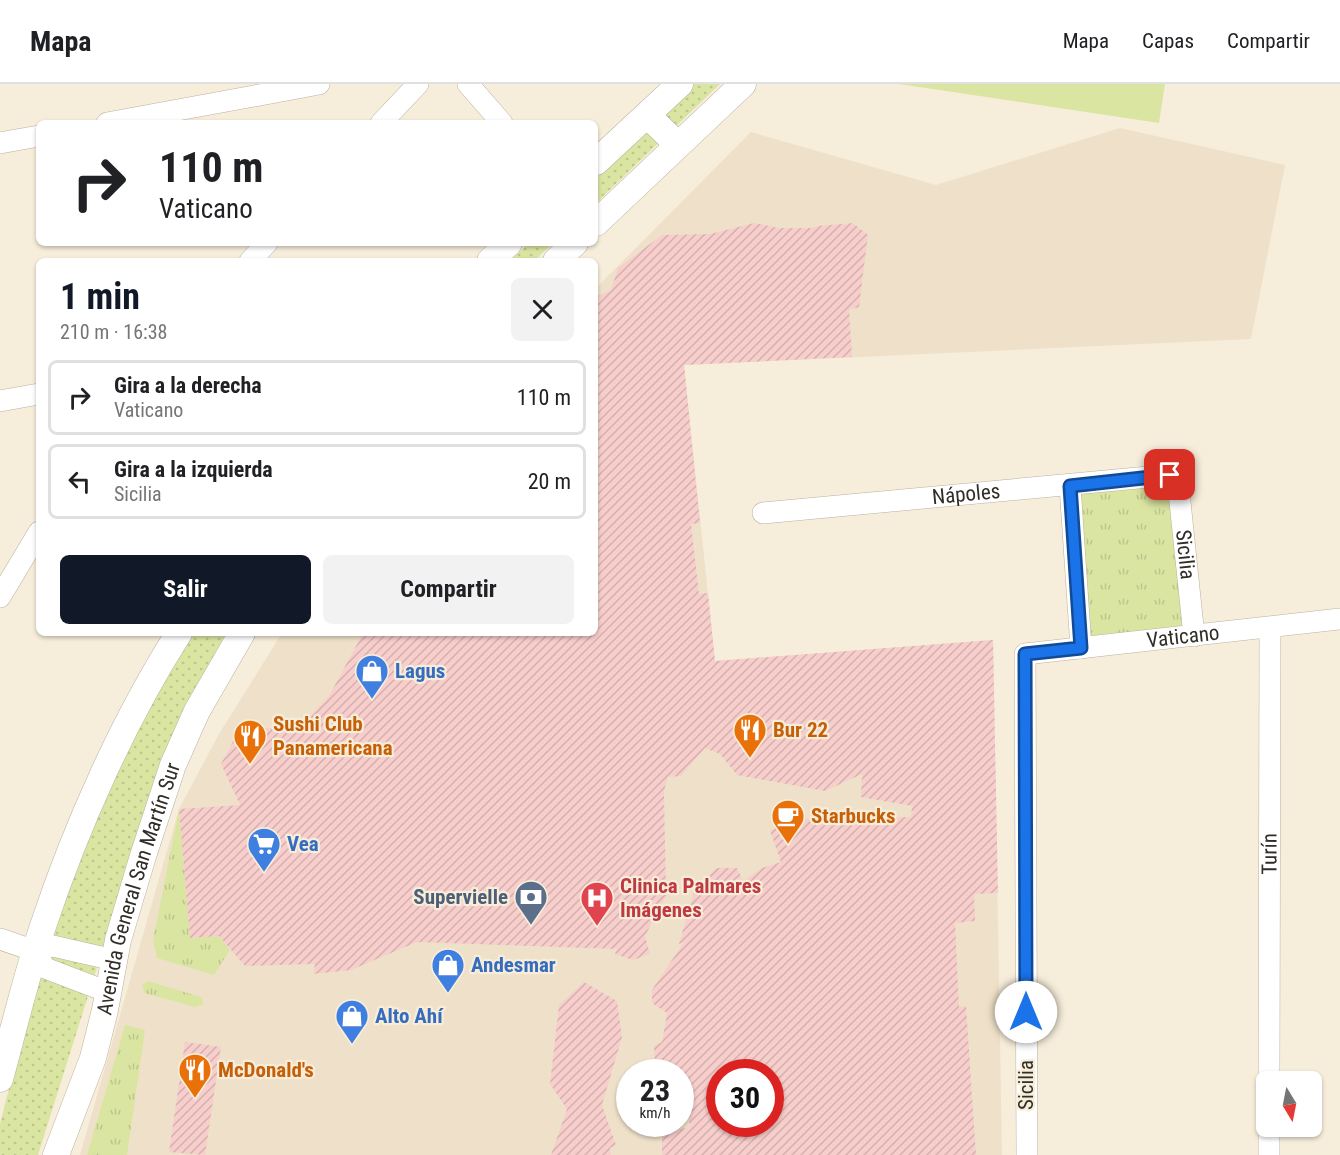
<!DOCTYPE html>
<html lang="es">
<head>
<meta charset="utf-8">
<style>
	:root { --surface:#fff; --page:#f2f2f2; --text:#202124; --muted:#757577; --line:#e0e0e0; --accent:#111827 }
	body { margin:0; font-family:"Roboto Condensed",sans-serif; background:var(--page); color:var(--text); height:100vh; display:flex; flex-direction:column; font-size:22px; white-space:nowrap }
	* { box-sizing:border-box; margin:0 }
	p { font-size:20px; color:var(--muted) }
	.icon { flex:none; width:33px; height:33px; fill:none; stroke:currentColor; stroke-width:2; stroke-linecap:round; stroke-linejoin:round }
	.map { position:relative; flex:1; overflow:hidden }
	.sheet { position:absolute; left:36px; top:174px; width:562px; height:378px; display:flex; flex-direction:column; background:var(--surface); border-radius:9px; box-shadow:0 2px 4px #0004 }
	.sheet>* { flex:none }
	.banner { position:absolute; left:36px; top:36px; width:562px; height:126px; border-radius:9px; box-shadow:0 2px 4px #0004; background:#fff; color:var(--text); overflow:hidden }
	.needle { width:39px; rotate:170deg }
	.tools { position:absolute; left:1256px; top:987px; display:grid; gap:12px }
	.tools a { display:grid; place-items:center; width:66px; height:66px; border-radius:9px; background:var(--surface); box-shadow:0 2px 4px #0004; font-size:30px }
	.speed { position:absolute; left:616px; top:975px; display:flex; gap:12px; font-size:30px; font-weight:700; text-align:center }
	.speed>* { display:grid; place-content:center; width:78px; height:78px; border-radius:50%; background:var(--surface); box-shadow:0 2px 4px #0004; line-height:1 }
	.speed small { font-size:15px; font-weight:400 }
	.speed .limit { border:9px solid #d22; background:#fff; color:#111 }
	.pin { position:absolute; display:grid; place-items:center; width:51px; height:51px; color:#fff; margin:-26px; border-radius:12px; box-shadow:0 3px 9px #0006 }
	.me { position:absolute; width:66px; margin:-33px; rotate:0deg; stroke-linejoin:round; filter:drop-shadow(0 0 4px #0008) }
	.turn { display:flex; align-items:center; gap:21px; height:126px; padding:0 24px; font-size:27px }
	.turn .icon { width:78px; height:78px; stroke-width:2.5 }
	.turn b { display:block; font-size:42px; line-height:51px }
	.round { display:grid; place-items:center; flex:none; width:63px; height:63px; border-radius:9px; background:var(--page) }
	.head { display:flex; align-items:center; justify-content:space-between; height:102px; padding:0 24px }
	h1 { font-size:36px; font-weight:700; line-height:45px; color:var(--accent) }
	.cta { display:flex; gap:12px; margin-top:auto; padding:12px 24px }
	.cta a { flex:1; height:69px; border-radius:9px; background:var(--accent); color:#fff; font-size:24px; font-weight:700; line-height:69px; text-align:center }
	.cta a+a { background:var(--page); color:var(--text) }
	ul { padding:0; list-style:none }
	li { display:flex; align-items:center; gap:18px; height:75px; margin:0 12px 9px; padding:0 12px; border:3px solid var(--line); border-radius:9px }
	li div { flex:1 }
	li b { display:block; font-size:22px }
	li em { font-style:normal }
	header { display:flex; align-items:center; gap:36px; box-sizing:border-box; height:84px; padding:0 30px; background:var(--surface); border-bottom:2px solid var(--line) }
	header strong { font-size:28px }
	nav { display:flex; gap:33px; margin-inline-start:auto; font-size:21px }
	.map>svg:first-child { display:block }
	.built { fill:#efe1c9; fill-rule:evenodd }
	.grass { fill:url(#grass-dots) }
	.park { fill:url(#park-tufts) }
	.garden { fill:#dbe5a2 }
	.building { fill:url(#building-hatch); fill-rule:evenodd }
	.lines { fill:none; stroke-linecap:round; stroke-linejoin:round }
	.minor-casing { stroke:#bab1a0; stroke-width:22 }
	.major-casing { stroke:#bab1a0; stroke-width:27 }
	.minor { stroke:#fff; stroke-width:21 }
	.major { stroke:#fff; stroke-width:26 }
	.route-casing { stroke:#114b97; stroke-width:15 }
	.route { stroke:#1a73e8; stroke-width:10 }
	.labels { text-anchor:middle; stroke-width:4.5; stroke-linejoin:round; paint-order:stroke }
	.street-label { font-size:21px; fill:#312d27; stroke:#f7eddb }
	.shop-label { font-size:21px; font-weight:bold; fill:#366cbe; stroke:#f7eddb; text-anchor:start }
	.food-label { font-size:21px; font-weight:bold; fill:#c56008; stroke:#f7eddb; text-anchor:start }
	.health-label { font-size:21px; font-weight:bold; fill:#be3a42; stroke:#f7eddb; text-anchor:start }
	.service-label { font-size:21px; font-weight:bold; fill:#4e5e75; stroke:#f7eddb; text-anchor:end }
</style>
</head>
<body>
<header>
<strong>Mapa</strong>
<nav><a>Mapa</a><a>Capas</a><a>Compartir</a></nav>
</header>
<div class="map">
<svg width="1340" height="1071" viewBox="0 0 1340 1071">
	<defs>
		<pattern id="grass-dots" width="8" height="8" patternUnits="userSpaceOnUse" patternTransform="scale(1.5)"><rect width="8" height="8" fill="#dbe5a2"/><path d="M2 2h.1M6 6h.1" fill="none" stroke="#bcc58c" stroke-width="1.8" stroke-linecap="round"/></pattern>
		<pattern id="park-tufts" width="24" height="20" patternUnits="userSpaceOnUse" patternTransform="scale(1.5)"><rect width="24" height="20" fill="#dbe5a2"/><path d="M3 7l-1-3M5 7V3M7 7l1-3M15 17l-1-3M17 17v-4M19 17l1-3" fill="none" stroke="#bcc58c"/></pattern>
		<pattern id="building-hatch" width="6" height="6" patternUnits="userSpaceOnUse" patternTransform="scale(1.5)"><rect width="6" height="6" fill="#f7cecb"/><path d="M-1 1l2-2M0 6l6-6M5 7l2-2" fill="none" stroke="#d4b1ae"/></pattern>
	</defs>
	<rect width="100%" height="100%" fill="#f7eddb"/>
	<path class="built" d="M1120,44L1285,81L1251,255L684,281L715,577L993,556L1002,1071H80L179,725L219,650L282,549H596V204L751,48L936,101ZM630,988H681V1040H630ZM720,988H771V1040H720Z"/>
	<path class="grass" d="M694,0H720L596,119V95Z
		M529,159H553L534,177H510Z
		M193,549H226L184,629L161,680L38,1071H0V1040L42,874L117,682L153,615Z"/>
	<path class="park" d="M1170,391L1194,552L1081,564L1070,402Z
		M179,725L190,854L219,852L230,866L214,891L157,874L153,856Z
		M148,897L201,913L204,920L195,923L144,909L142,901Z
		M125,941L145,946L127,1071H87Z"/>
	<path class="garden" d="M899,0H1165L1159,39Z"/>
	<path class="building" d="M754,139L779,144H811L818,142L853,139L868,151L859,223L849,226L852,273L684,281L700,439L691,440L699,510L708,509L715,577L993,556L998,809L974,810L975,837L955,839L959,923L966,922L976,1071H662V1052L667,1048L690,1043L684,1005L681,1000V988L655,987L654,962L662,958L667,929L652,919V906L684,858L679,860L695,804L716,784H737L743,797L762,784L781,778L770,747L792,735L911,733L912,722L861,713L862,690L825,707L737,691L720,670L705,664L681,692L668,693L664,707L666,812L645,852L650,870L633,876L615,870L617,865L417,858L351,886L313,890L315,880L245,882L219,852L190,854L179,725L240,721L221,680L239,646L301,642L329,612L363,549H596V213L611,206L618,184L662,151L710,150ZM720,988H771V1040H720Z
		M584,898L617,917L622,953L602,1021L616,1061L610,1064L611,1071H551L567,1025L550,1000L559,921Z
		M185,958L221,963L205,1071L169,1068Z"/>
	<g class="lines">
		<g class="minor-casing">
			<g id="minor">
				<path d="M468,0L502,39"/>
				<path d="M107,39L319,0"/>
				<path d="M381,39L418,0"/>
				<path d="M0,59L39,52"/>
				<path d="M250,177L267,159"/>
				<path d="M0,317L39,310"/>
				<path d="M1070,402L1081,564"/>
				<path id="s1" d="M763,429L1170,391L1178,399L1194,552"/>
				<path d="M0,513L39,448"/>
				<path d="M0,855L35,867L53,862L114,876"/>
				<path d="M35,867L45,884L108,908"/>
				<path id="s2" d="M1269,998L1270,544"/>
				<path id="s3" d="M1027,1071L1025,570L1340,535"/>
				<path d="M1269,1071V1042"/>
			</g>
		</g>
		<g class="major-casing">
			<g id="major">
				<path d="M647,31L678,61"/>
				<path d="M596,78L680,0"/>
				<path d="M596,139L743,0"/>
				<path d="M490,177L509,159"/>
				<path d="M556,177L575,159"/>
				<path d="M0,995C14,944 26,892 43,842C76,743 123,637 179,549"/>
				<path id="s4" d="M56,1071L93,974L105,926L118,856L143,772L173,681L197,627L242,549"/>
			</g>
		</g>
		<use href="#minor" class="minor"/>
		<use href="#major" class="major"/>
	</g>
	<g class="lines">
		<g class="route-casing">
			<path id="route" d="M1026,928L1025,570L1081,564L1070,402L1170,391"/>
		</g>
		<use href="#route" class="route"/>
	</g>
	<defs>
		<g id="shop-pin" transform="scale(1.725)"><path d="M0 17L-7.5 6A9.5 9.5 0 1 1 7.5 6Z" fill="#3f7fe0" stroke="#f7eddb"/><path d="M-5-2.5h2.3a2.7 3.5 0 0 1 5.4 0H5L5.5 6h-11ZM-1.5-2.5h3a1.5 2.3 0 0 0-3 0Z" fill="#fff"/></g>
		<g id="restaurant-pin" transform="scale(1.725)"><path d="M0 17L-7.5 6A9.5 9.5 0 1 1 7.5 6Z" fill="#e8710a" stroke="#f7eddb"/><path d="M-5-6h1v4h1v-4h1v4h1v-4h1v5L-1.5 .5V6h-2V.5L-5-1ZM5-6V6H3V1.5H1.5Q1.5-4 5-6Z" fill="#fff"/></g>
		<g id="cafe-pin" transform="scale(1.725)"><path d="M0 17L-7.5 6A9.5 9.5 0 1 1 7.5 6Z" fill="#e8710a" stroke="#f7eddb"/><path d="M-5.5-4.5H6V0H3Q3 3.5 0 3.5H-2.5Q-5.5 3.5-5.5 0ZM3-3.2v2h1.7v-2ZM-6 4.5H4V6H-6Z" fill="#fff"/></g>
		<g id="supermarket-pin" transform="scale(1.725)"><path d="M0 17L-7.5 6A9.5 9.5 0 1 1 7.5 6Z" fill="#3f7fe0" stroke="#f7eddb"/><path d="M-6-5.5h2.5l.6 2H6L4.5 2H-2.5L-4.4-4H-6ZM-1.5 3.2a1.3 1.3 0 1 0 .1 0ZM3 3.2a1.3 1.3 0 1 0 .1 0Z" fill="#fff"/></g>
		<g id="bank-pin" transform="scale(1.725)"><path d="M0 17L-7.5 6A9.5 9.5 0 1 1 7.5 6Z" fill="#5c6f8a" stroke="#f7eddb"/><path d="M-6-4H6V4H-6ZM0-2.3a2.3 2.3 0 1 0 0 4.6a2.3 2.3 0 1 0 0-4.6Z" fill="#fff"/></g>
		<g id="hospital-pin" transform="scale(1.725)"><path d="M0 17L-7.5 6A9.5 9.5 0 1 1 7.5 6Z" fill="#e0444e" stroke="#f7eddb"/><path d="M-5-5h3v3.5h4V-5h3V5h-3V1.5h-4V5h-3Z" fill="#fff"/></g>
	</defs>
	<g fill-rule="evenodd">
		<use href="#shop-pin" x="372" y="587"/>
		<use href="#restaurant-pin" x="750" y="646"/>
		<use href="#restaurant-pin" x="250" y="652"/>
		<use href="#cafe-pin" x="788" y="732"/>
		<use href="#supermarket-pin" x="264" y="760"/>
		<use href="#bank-pin" x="531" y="813"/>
		<use href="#hospital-pin" x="597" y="814"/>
		<use href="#shop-pin" x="448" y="881"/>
		<use href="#shop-pin" x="352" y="932"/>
		<use href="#restaurant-pin" x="195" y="986"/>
	</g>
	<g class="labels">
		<g class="street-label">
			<text dy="7" stroke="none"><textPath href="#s1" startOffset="204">Nápoles</textPath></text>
			<text dy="7" stroke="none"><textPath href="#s1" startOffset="492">Sicilia</textPath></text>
			<text dy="7" stroke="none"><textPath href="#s3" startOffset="660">Vaticano</textPath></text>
			<text dy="7" stroke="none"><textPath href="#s2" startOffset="228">Turín</textPath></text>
			<text dy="7" stroke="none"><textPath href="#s4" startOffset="279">Avenida General San Martín Sur</textPath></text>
			<text transform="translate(1026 1001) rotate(-90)" y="7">Sicilia</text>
		</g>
		<g class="shop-label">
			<text x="395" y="594">Lagus</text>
			<text x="287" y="767">Vea</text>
			<text x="471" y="888">Andesmar</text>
			<text x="375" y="939">Alto Ahí</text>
		</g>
		<g class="food-label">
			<text x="273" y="647">Sushi Club<tspan x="273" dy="24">Panamericana</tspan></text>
			<text x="773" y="653">Bur 22</text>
			<text x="811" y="739">Starbucks</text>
			<text x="218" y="993">McDonald's</text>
		</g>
		<g class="health-label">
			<text x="620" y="809">Clinica Palmares<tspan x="620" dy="24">Imágenes</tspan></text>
		</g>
		<g class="service-label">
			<text x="508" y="820">Supervielle</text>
		</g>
	</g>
</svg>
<div class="tools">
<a><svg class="needle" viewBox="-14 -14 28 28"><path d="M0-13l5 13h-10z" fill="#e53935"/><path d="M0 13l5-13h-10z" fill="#757577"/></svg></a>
</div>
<div class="speed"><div>23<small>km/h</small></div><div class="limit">30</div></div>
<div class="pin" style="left:1170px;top:391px;background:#d93025"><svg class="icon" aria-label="arrive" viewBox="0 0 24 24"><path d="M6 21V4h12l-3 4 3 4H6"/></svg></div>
<svg class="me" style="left:1026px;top:928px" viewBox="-20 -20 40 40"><circle r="19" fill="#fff"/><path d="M0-13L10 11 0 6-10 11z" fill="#1a73e8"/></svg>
<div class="banner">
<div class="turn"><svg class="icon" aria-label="right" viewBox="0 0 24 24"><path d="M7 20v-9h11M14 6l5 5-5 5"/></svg><div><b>110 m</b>Vaticano</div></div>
</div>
<section class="sheet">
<div class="head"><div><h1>1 min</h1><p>210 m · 16:38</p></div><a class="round"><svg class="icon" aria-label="close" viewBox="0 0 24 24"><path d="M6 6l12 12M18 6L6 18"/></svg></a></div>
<ul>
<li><svg class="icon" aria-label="right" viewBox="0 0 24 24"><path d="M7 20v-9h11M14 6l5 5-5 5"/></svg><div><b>Gira a la derecha</b><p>Vaticano</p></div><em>110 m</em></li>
<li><svg class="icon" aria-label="left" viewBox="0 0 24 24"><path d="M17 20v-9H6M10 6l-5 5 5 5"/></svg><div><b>Gira a la izquierda</b><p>Sicilia</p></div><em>20 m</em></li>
</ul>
<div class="cta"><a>Salir</a><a>Compartir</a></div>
</section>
</div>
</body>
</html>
